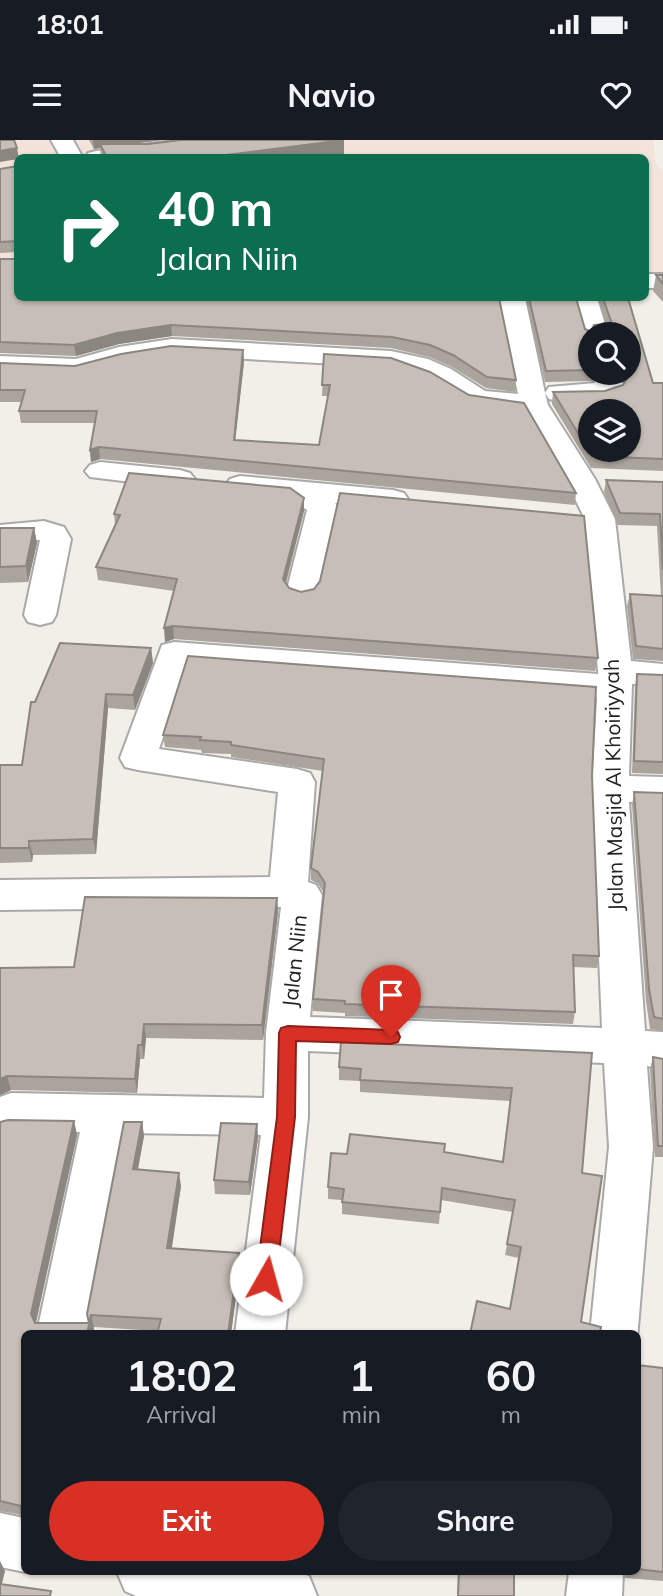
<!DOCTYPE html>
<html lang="en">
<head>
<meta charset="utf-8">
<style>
	:root { --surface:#171b24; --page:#20242c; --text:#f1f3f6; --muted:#9ea1a6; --accent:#d93025 }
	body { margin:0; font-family:Mulish,sans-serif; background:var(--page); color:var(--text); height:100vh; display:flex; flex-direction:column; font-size:26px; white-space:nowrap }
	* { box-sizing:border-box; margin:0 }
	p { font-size:23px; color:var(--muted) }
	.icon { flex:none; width:38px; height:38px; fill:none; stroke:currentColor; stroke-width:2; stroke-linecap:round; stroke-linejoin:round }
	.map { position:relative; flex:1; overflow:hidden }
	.side { position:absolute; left:21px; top:1190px; width:620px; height:245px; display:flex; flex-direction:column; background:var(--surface); border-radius:10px; box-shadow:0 2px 5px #0004 }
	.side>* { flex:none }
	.hud { position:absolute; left:14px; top:14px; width:635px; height:147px; border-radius:10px; box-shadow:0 2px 5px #0004; background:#0b6e4f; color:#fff; overflow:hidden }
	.buttons { position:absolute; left:578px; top:182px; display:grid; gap:14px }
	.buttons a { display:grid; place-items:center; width:63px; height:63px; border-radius:50%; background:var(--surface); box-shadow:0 2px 5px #0004; font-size:35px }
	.pin { position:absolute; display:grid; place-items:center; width:60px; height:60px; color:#fff; margin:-72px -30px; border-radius:50% 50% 50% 0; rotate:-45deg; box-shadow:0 0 7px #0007 }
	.pin .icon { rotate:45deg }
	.me { position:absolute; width:77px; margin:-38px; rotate:7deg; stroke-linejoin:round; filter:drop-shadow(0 0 5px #0008) }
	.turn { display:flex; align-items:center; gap:24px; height:147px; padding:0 28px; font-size:32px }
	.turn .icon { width:91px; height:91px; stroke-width:2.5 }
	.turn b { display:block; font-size:49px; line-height:60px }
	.eta { display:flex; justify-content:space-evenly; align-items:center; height:119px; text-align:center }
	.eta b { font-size:42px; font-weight:700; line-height:49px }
	.primary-button { display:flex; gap:14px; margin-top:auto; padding:14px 28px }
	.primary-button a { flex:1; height:80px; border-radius:42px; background:var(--accent); color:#fff; font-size:28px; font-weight:700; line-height:80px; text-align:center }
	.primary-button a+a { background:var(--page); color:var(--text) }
	.status { display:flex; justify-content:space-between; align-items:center; height:49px; padding:0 35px; background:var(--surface); direction:ltr }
	.status svg { height:19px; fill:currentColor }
	header { display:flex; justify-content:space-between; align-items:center; height:91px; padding:0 28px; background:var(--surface); font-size:32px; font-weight:700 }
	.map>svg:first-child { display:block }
	.military { fill:#f4e3db }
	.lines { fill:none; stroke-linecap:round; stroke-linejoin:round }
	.minor-casing { stroke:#a9a9a9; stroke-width:4 }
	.minor { fill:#fff; fill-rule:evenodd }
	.wall { fill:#aba49d }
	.shaded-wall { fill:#8b8680 }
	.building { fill:#c7bfb7; stroke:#8b8680; stroke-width:2; fill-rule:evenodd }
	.route { fill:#d93025; stroke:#8d1f18; stroke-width:2 }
	.labels { text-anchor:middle; stroke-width:5; stroke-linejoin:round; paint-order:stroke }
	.street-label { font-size:21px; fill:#222; stroke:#fff }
</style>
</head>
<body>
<div class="status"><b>18:01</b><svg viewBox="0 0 49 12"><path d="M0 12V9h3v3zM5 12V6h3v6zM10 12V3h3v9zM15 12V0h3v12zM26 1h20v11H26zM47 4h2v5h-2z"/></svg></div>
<header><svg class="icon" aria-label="menu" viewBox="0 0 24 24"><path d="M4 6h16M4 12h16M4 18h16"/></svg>Navio<svg class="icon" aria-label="heart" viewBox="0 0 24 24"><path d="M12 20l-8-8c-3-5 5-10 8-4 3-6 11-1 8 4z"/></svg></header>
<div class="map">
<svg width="663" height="1456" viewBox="0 0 663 1456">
	<rect width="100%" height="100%" fill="#f2efe8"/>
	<path class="military" d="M0,0H653L656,24L663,32V144H646V18H18L17,124H0Z"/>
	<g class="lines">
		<g class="minor-casing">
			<path id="minor" d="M51,0H73L83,18H61Z
				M182,0H242L239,5L231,7L149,18H85L88,13L96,11Z
				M646,134H663V148H646Z
				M499,158H525L545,253L549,247L595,243L593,233H620L624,248L617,257L559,261L549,259L545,253L548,265L595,339L615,379L631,521L663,524V546L632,544L629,636L663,637V663L629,662L645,891L663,892V928L647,926L653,1007L637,1200V1194H590L609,1007L604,923L308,911V977L285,1194H235L261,995L124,993L88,1187L90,1194H41L38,1187L80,992L12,991L0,995V957L11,953L264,958L266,893L281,767L0,770V740L270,737L278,652L138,630L125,627L120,618L162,505L174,502L598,534V531L585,379L565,339L523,271L468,264L431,241L391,227L172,215L122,223L77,235L0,232V216L76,219L119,207L172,199L391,211L428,219L451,229L485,251L518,254ZM187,525L597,557L592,648L602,888L310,877L322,755L316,745L308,742L315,642L310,633L297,629L159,609Z
				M573,158H597L608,194H590V201L586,200Z
				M100,322L180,330L190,333L195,339L190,345L180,348L90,337L85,331L90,325Z
				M240,336L393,350L404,353L408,359L404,365L393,368L335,363L338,367L318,453L313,460L302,463L291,460L286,453L307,370L291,359L230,351L225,345L230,339Z
				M44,381L64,387L71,399L56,475L52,482L40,485L28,482L24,475L40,400L0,403V385Z
				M0,1373L24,1378L25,1432L0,1427Z
				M117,1432H297L309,1436L317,1456H136L125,1451Z
				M569,1432H623L622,1456H566Z"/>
		</g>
		<use href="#minor" class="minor"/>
	</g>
	<path class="wall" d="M89,0H162L128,4L344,0V16L334,18H101L100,8L94,9Z
		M18,26V112L0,113V29Z
		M0,119L18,158H499L516,240L515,252L486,248L452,227L429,217L391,208L172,196L119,204L76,216L0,213Z
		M656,135H663V162L653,151Z
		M525,158H576L585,189L591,192L606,184L598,158H628L653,243H663V331L591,328L552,264L553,252L605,251L623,245L625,241L622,233H628V194H590V233H593L592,241L545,242Z
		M243,210L244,222L235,300L319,305L328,256H322L324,214L576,353L575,365L100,319L91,322L90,310L95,283H21L19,271L22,262H0V223L75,226Z
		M606,340L663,342V521L633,519L627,466L630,454L661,456L657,386L618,385L604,352Z
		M304,358V371L286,444L289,448L301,452L598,518L595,531L174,499L165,502L174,451L98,440L96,427L115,385L114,374Z
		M0,388H34L37,403L28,442L0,443Z
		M151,508L153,523L135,570L108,568L96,714L33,715L32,722L0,723V625H22L35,562Z
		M188,516L592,636L599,816L597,828L573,827L575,872L573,884L345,876V873L313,871V859L324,753L318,744L311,740V728L323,631L231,617V614L202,613L201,610L165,607L163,595Z
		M637,534L663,535V634L632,633L635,547Z
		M634,652L663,653V891L650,889L646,861L632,665Z
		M277,758L278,772L263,900L146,898L144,919H140L137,953L11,950L0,955V828L74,827Z
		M592,913L510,1169L519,1118L505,1115L513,1072L441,1060L439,1084L342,1074V1060L328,1059V1047L347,1014L444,1012L502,1022L510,961L360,952V941L339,940V927Z
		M653,917L663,919V1017H655L650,929Z
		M74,981L77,995L36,1183H89L142,982L144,996L138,1030L181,1046L171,1108L239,1113L240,1126L231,1194H157L158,1191L94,1187L93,1194H24V1389L22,1384V1375L0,1371V982Z
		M257,984L258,998L250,1055L215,1054L214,1040Z
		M637,1225L663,1228V1441L625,1438V1432H637Z
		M458,1432H514V1456H457Z"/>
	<path class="shaded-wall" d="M93,0H162L102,8L100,4V8L94,9Z
		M344,0V16L334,18H202Z
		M17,8L19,18H18V19L0,22V11Z
		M171,185L172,196L119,204L76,216L74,205L117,193Z
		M243,210L244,222L234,312V300Z
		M99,307L100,319L91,322L90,310Z
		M304,358V371L283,452V439Z
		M34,388L37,403L28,442L26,426Z
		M173,486L174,499L165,502L164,488Z
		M151,508L153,523L135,570L133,555Z
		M106,554L108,568L96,714L93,699Z
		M29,701L33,715L32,722L29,708Z
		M277,758L278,772L263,900L262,885Z
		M144,884L146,898L144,919L142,905Z
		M138,905L140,919L137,953L135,939Z
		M7,936L11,950L0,955V939Z
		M74,981L77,995L35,1186L31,1174Z
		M142,982L144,996L135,1043L133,1029Z
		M257,984L258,998L250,1055L249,1042Z
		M179,1033L181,1046L170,1121L167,1108Z
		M239,1113L240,1126L231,1194H228Z
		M91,1175L94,1187L93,1194H87Z
		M0,1421L5,1431L0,1452Z"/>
	<path class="building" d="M0,0H14L17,8L0,11Z
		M181,0H344L202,18H107L100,4H148Z
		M18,26V101L0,102V29Z
		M0,119H18V158H499L516,240L487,237L453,215L430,205L392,197L171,185L117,193L74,205L0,202Z
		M656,135H663V144Z
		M529,158H576L585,189L591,192L594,185L612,184L603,158H628L653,243H663V319L592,316L553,252L605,251L623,245L628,236V194H590V230L546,231ZM590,271H628V310H590Z
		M171,206L243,210L234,300L319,305L330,245H322L324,214L391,218L430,232L469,255L524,263L576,353L99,307L90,310L97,271H19L25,250H0V223L75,226L121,214Z
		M129,333L290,348L304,358L283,439L289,448L301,452L314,449L320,441L340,353L584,376L598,518L173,486L164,488L177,439L96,427L120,375L114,374Z
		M606,340L663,342V430L660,374L620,373Z
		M0,388H34L26,426L0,427Z
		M630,454L663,456V509L636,506Z
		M60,503L151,508L133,555L106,554L93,699L29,701V708H0V625H22L31,562H35Z
		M188,516L596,547L592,636L599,816L573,815L575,872L345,864V861L313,859L325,743L318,732L311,728L324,619L231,605V602L200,600L201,597L163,595Z
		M637,534L663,535V622L634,621Z
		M634,652L663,653V879L654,877L649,849Z
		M85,757L277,758L262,885L144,884L142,905H138L135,939L7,936L0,939V828L74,827Z
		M341,902L592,913L582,1033L602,1036L581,1182L601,1187L600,1194H470L477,1161L510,1169L521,1107L507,1104L515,1060L442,1048L440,1072L342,1062L344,1049L328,1047L331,1013L347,1014L350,994L445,1004L444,1012L503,1022L512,948L360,940L361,929L339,927Z
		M653,917L663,919V1006H658Z
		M8,980L74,981L31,1174L35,1183H89L87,1174L124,982H142L133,1029L179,1033L167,1108L239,1113L228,1194H157L161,1179L91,1175L87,1194H24V1384H22L21,1366L0,1361V982Z
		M221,983L257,984L249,1042L214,1040Z
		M637,1225L663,1228V1432L637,1429Z
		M459,1432H514V1456H458Z
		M0,1444L51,1451L50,1456H0Z"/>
	<path class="route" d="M288,886L391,890L398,892L400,897L398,902L391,904L296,901L295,977L276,1139L273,1146L266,1149L259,1146L256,1139L277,977L279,893L281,888Z"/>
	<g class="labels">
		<g class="street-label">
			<text transform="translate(614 645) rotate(-91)" y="7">Jalan Masjid Al Khoiriyyah</text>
			<text transform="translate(295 821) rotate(-84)" y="7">Jalan Niin</text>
		</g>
	</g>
</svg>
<div class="buttons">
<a><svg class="icon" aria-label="search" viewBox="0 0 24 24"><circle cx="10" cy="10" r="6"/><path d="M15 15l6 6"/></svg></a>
<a><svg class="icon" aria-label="layers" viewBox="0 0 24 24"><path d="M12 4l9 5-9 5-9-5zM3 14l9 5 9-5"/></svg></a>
</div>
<div class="pin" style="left:391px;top:897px;background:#d93025"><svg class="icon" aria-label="arrive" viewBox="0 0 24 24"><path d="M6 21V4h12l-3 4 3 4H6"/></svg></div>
<svg class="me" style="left:266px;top:1139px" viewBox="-20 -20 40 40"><circle r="19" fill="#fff"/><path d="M0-13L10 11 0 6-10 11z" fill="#d93025"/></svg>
<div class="hud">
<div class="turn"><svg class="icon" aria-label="right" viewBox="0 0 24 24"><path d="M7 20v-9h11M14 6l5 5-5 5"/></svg><div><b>40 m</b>Jalan Niin</div></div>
</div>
<section class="side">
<div class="eta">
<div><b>18:02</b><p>Arrival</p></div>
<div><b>1</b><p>min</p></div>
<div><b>60</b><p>m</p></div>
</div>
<div class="primary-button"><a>Exit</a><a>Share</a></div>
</section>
</div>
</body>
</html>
